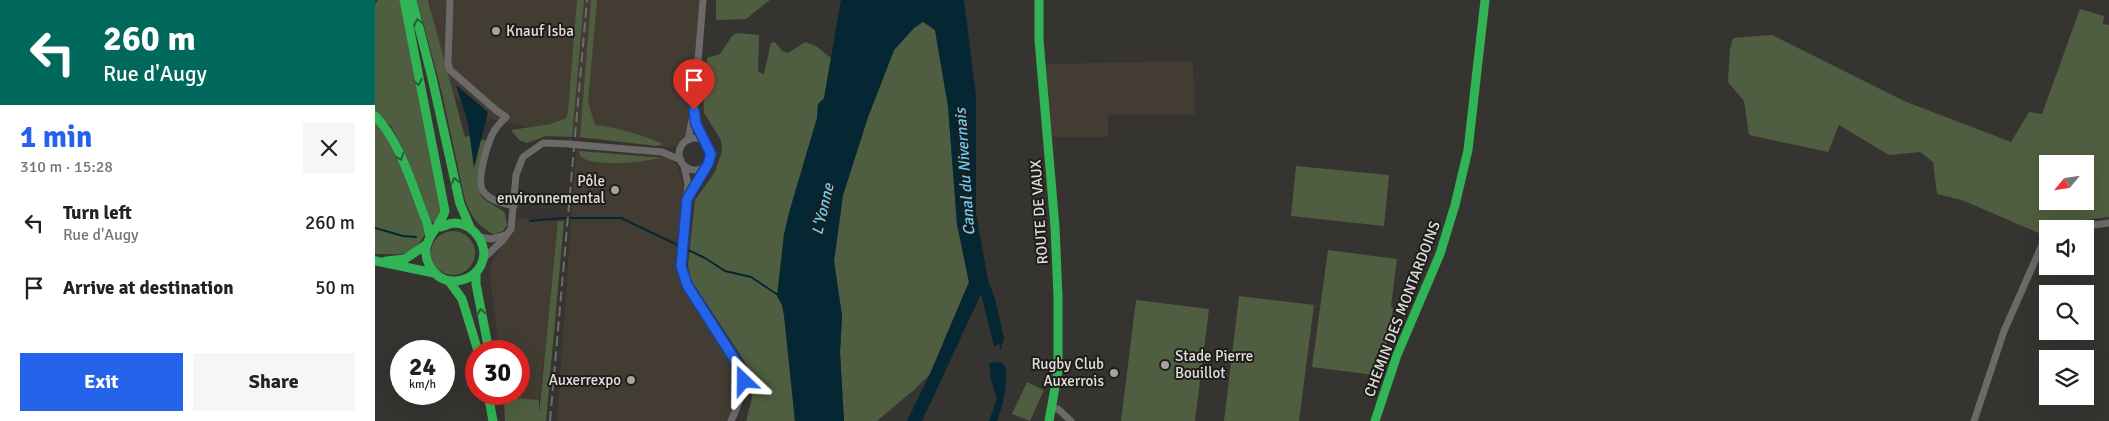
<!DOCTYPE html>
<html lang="en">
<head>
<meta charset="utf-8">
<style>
	:root { --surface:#fff; --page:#f6f6f6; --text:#222; --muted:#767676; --accent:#2563eb }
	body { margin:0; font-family:Signika,sans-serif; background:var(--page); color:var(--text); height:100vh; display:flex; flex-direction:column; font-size:19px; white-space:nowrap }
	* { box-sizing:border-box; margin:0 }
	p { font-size:16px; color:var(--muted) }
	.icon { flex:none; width:28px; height:28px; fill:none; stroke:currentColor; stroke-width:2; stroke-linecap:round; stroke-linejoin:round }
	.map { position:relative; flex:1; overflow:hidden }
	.drawer { display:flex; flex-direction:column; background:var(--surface); width:375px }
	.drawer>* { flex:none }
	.banner { background:#00695c; color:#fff; overflow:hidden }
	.needle { width:32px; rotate:241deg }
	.buttons { position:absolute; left:1664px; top:155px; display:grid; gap:10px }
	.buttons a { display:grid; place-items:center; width:55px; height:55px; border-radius:0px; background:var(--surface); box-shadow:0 5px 20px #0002; font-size:25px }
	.speed { position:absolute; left:15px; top:340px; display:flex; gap:10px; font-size:25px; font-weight:700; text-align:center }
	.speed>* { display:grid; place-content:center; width:65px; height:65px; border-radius:50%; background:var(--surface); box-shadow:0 5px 20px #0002; line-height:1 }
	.speed small { font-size:12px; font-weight:400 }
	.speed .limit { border:8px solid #d22; background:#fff; color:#111 }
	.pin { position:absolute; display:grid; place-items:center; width:42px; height:42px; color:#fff; margin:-51px -21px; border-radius:50% 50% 50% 0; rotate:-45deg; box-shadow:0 0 5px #0007 }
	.pin .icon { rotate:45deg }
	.me { position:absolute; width:55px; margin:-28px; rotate:337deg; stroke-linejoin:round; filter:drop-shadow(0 0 4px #0008) }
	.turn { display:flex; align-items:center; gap:18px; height:105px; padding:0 20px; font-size:22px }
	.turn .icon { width:65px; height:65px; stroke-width:2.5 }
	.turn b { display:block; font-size:35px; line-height:42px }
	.round { display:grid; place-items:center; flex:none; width:52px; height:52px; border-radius:0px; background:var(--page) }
	.headline { display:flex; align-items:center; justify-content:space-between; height:85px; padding:0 20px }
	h1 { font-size:30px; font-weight:700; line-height:38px; color:var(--accent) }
	.button { display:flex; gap:10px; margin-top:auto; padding:10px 20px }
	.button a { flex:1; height:58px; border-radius:0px; background:var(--accent); color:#fff; font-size:20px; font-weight:700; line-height:58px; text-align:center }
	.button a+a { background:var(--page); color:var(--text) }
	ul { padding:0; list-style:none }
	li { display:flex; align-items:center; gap:15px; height:65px; padding:0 20px }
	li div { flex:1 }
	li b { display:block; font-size:19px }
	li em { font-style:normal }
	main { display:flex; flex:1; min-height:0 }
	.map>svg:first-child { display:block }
	.built { fill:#423c32 }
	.green { fill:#4f5e40; fill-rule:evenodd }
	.water { fill:#052633 }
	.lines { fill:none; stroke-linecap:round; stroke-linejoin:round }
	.stream { stroke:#052633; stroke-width:2 }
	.street { stroke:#6c6a69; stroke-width:7 }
	.fast { stroke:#30b455; stroke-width:9 }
	.rail { stroke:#6d6c6c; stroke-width:2; stroke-dasharray:10 5; stroke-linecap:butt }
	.street-bridge { stroke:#6c6a69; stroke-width:7 }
	.oneway { stroke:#266135 }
	.route-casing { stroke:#184099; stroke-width:12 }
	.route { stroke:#2563eb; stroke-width:9 }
	.poi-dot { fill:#a5a3a0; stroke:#1e1d1a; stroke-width:2 }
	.labels { text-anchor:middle; stroke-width:4; stroke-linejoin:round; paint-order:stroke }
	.poi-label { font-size:15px; fill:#e1dfdb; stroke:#1e1d1a; text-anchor:end }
	.street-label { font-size:15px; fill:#e1dfdb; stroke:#1e1d1a }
	.water-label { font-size:16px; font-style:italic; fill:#69cbf7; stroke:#1e1d1a }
</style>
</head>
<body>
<main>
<section class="drawer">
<div class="banner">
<div class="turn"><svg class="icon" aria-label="left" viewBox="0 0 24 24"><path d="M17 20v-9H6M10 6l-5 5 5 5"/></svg><div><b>260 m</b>Rue d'Augy</div></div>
</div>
<div class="headline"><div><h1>1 min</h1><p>310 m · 15:28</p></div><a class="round"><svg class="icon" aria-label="close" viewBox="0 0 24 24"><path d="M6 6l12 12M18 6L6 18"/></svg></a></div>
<ul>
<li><svg class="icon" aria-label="left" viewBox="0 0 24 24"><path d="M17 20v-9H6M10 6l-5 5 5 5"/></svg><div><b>Turn left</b><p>Rue d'Augy</p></div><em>260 m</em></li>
<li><svg class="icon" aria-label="arrive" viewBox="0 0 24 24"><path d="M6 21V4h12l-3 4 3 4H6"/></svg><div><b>Arrive at destination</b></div><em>50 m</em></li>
</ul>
<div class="button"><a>Exit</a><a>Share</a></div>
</section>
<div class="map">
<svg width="1734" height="421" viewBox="0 0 1734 421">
	<rect width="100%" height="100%" fill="#363431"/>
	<path class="built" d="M54,0H330L318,132L300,147L271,145L206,138L96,115L76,92Z
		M818,61L820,114H733V137H675L670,64Z
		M201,150L293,157L302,165L309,186L300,264L309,285L354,360L362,378L361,403L352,421H182Z
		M143,218L183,221L181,255L164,400L129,397V394H144V351H124L114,268Z"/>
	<path class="green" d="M3,0H25L66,205V216L60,223L56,221L28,149L16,126L0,112V5Z
		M42,0H53L90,137L100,134V139L110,140L111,144C107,158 96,184 107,197C113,203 123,207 130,213L132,225L128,231L118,234C103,226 95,215 90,200L67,93Z
		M202,0H209L197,137L171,136L152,143L144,140L136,130L176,124L191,118L193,112Z
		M216,0H222L213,102L220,125C244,128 265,134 288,144L282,146L205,137Z
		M341,0H395L371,19L341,20Z
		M1705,9L1729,16L1728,24L1734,25V217L1692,222L1678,229H1672V231L1666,234L1587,200L1562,194L1558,162L1545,152L1514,155L1464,125L1453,152L1374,135L1369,101L1353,82L1355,50L1358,38L1397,35L1529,101L1636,142L1654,112L1667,114ZM1672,164H1710V201H1672Z
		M548,21L560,30L573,106L582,224L594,282L555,374L540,389L502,421H469L465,353L467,316L459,261L468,195L493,117L519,50L539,28Z
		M362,33L384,35L383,72L389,74L396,43L400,42L407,51L413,53L430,42L441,46L456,58L449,99L443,104L442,118L414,213L402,296L407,305L409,315L420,421H371L377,398V379L370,362L316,280L313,266L320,200L340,172L347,151L346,140L329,113L328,93L332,58L345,54L357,36Z
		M0,122L16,141L51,233C35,259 28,254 0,254Z
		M204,151L287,158C268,161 220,169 205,156Z
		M921,166L1014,175L1009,226L916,216Z
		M183,221H189L171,421H130L129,397L164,400V415Z
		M56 253a22 22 0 1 1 44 0a22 22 0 1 1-44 0Z
		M953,250L1022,259L1016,306L1018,308L1016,328L1013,331L1007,376L937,367Z
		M864,296L939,305L924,421H849Z
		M761,300L834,309L820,421H746Z
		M652,382L669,390L655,421L637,414Z"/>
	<path class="water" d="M466,0H589L601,97V213L613,280L620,299L629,338L628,343L619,346L606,294L547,421H532L555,374L594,282L582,224L573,106L560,30L548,22L539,28L519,50L493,117L468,195L459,261L467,316L465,353L469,421H420L409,315L407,305L402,296L409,234L414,213L442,118L443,104L449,98Z
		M81,85L113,112L99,168L93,123Z
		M626,362L631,367C632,386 629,403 622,421H614L622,399L616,380L614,363Z"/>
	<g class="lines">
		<path class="stream" d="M155,221L188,218H246L330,258L350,271L376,277L403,295
			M0,228L28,236L41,237
			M625,342L626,348"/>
		<path class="street" d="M75,0L73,63L75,70L122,111L131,117C126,122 120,128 117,135C112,146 101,181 108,191C115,201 128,203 139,206
			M320,115L329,140
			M304 154a16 16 0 1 1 32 0a16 16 0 1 1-32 0Z
			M313,140L319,110L328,0
			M204,145L287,152L306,160
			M309,166L313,184L306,258L308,275L367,371C370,390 364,404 356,421
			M314,196L329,167
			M1689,229L1734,223
			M104,237L116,239L131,235
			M108,259L128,240L136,229L141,175L148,157L168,143L195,144
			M677,408L683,409L696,421
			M1599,421L1629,331L1670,238L1672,237"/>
		<path class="fast" d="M29,0L70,211C66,225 53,234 51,248C50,259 55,269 63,276C77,286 99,280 106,265C115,247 100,224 80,223C75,223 70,226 65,227
			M37,0L57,78L85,204L95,227
			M664,0V40L680,227L683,297V371L674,421
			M0,116C26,142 38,189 52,223L55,237
			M1,261L59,273
			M11,261L30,259L52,244
			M101,272V284L114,351
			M74,281L87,299L103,351
			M113,394L118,421
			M1000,421L1022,355L1065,254L1080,205L1093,150L1110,0"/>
		<path class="rail" d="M175,421L212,0"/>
		<path class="street-bridge" d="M195,144L204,145"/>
	</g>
	<defs><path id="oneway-chevron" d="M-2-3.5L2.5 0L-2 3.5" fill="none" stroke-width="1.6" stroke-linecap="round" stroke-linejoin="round" transform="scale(1.25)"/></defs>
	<g class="oneway">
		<use href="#oneway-chevron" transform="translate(43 22) rotate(-104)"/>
		<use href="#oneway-chevron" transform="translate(43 82) rotate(79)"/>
		<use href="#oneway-chevron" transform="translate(25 157) rotate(69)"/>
		<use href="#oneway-chevron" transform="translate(80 181) rotate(-102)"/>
		<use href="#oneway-chevron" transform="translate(106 312) rotate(-101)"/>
	</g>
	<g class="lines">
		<g class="route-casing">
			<path id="route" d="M319,110L321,124L336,154L333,164L312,199L306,266L312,285L367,371L369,381"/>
		</g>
		<use href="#route" class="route"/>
	</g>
	<g class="poi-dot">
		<circle cx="121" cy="31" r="5"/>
		<circle cx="240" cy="190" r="5"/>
		<circle cx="790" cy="365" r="5"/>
		<circle cx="739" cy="373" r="5"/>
		<circle cx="256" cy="380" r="5"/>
	</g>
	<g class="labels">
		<g class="poi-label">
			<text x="131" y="36" text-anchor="start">Knauf Isba</text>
			<text x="230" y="186">Pôle<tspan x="230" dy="17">environnemental</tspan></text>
			<text x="800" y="361" text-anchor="start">Stade Pierre<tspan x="800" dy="17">Bouillot</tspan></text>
			<text x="729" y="369">Rugby Club<tspan x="729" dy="17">Auxerrois</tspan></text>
			<text x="246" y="385">Auxerrexpo</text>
		</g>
		<g class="street-label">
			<text transform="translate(664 212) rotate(-94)" y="5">ROUTE DE VAUX</text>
			<text transform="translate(1027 309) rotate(-69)" y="5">CHEMIN DES MONTARDOINS</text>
		</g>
		<g class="water-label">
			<text transform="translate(589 172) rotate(-94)" y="6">Canal du Nivernais</text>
			<text transform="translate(447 209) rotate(-77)" y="6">L'Yonne</text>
		</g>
	</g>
</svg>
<div class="buttons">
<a><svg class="needle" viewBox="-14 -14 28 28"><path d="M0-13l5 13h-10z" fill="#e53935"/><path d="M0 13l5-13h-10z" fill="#767676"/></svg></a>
<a><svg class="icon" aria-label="sound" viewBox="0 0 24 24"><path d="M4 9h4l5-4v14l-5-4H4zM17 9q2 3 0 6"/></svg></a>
<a><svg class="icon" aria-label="search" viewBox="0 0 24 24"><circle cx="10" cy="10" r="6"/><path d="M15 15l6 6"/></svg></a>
<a><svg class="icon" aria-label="layers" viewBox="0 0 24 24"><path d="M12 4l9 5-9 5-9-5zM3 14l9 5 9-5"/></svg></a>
</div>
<div class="speed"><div>24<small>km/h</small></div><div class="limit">30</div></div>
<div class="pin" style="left:319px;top:110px;background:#d93025"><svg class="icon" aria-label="arrive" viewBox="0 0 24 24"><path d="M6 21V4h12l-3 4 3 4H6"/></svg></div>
<svg class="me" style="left:369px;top:381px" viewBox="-20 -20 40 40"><path d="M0-17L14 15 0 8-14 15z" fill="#2563eb" stroke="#fff" stroke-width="4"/></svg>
</div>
</main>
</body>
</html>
